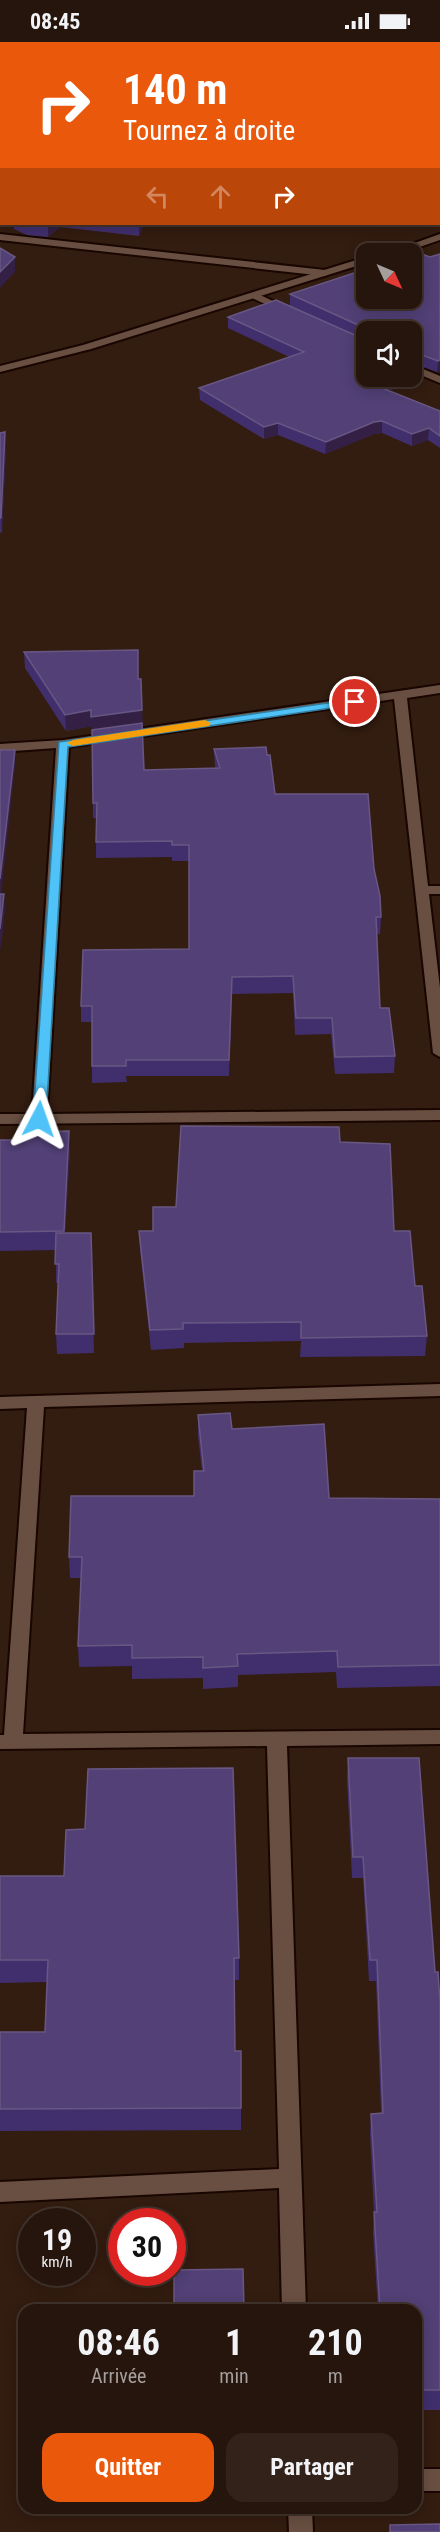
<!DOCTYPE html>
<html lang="fr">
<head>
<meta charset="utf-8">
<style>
	:root { --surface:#26150c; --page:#32221a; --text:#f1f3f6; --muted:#a49f9d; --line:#42342d; --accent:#ea580c }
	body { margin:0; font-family:"Roboto Condensed",sans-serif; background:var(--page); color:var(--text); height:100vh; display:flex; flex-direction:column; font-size:22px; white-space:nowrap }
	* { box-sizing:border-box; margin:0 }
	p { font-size:20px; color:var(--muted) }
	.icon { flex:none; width:33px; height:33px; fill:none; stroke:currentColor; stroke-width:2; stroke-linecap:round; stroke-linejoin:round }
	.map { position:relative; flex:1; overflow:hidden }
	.side { position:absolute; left:18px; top:2262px; width:404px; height:210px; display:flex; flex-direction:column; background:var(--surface); border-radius:18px; box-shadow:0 3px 15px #0003,0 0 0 2px var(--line) }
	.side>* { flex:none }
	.hud { position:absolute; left:0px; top:0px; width:441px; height:183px; box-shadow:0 3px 15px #0003,0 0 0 2px var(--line); background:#ea580c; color:#fff; overflow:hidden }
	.needle { width:39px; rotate:134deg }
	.fabs { position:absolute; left:356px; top:201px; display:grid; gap:12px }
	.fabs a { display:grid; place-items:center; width:66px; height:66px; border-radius:12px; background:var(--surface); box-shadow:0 3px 15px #0003,0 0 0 2px var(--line); font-size:30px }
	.speed { position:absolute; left:18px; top:2166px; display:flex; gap:12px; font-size:30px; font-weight:700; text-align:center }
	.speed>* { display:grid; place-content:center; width:78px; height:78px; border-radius:50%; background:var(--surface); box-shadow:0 3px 15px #0003,0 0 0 2px var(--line); line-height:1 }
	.speed small { font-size:15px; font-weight:400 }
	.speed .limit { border:9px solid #d22; background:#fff; color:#111 }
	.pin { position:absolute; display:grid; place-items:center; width:51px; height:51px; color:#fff; margin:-26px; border:3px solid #fff; border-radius:50%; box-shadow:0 2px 6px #0007 }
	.me { position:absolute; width:66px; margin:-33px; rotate:4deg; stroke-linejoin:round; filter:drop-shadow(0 0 4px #0008) }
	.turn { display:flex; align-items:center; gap:21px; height:126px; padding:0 24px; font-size:27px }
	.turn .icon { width:78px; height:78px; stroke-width:2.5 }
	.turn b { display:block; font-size:42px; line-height:51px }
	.lanes { display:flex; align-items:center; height:57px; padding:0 24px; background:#0003; justify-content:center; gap:30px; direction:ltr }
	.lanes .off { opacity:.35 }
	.eta { display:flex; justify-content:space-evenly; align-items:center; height:102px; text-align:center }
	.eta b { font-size:36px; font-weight:700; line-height:42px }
	.cta { display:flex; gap:12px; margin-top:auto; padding:12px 24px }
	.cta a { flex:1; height:69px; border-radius:18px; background:var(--accent); color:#fff; font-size:24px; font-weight:700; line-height:69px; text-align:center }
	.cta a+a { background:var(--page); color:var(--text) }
	.status { display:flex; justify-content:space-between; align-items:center; height:42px; padding:0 30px; background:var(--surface); direction:ltr }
	.status svg { height:16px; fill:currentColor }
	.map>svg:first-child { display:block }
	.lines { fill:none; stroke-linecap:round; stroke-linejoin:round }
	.service-casing { stroke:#190600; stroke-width:4 }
	.minor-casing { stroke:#190600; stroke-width:4 }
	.tertiary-casing { stroke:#190600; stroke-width:4 }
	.service { fill:#694f42; fill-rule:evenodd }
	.minor { fill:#694f42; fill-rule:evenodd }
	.tertiary { fill:#694f42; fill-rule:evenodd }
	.wall { fill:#412f6d; fill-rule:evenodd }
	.shaded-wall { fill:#342044 }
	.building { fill:#524076; stroke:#685783; stroke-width:1.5 }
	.route { fill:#4fc3f7; stroke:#337fa1; stroke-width:1.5 }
	.slow { fill:#f59e0b }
</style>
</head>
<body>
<div class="status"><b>08:45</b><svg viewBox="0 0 49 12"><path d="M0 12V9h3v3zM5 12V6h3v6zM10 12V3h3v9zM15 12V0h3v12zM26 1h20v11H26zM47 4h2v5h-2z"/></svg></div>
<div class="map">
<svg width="440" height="2490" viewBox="0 0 440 2490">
	<rect width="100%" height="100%" fill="#331c10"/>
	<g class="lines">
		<g class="service-casing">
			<path id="service" d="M0,192L325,228L330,231L325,234L0,198Z"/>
		</g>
		<g class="minor-casing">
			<path id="minor" d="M252,252H258L294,269L285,271L252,256Z
				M411,322L440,334V341L411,329Z
				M440,643V651L407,656L428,844H440V852H429L440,946V1015L433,1011L394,657L69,705L47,1072L440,1068V1078L0,1082V1072H32L56,706L0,710V702L63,698Z
				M440,1342V1354L44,1365L23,1692L440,1688V1702L287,1704L306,2268H282L279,2146L0,2160V2140L279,2127L267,1704L0,1707V1693H4L27,1366L0,1367V1355Z
				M416,2427H440V2449H416Z
				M288,2466H312L313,2490H289Z"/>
		</g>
		<g class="tertiary-casing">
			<path id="tertiary" d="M440,192V198L399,212H384Z
				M366,215V221L91,307L0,330V324L83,303Z"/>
		</g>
		<use href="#service" class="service"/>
		<use href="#minor" class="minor"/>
		<use href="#tertiary" class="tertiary"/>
	</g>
	<path class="wall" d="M0,50H2V159H0Z
		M14,182H144L139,194L60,185L48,195L27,193L14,187Z
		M440,212V329L437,330L423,325L422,336L388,349L440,369V406L428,398L412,404L382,391L374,392L325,412L278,393L264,397L200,358L199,346L289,315L228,286V275L290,264V252ZM366,290H411V334H366Z
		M0,391L6,405L2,490L0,491Z
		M24,610L141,637L144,728L215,726L214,707L275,752L374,827L381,875L380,892H377L380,966L395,1014L394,1031L335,1032L331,992L295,993L293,951L232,952L229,1034H126L127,1040L92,1041V980H81V964L189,907V819H172V815L96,816V776H93L92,684L66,689L25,626Z
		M0,1098L70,1108L65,1191H91L94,1311L57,1312L56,1292L58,1241H56V1208L0,1209Z
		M340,1100L394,1189L415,1244L427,1294L425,1314L300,1315L301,1299L184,1301V1306L151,1308L140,1208L139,1189H153L176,1165Z
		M198,1373L232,1387L329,1456L440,1457V1644L337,1646L336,1630L238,1633V1645L203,1647V1636L132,1637V1624L79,1625L78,1604L81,1536H70L69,1515L194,1454L202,1429L198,1394Z
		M348,1716L435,1930L440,1960V2368H416V2268H378L373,2191L374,2170L370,2092L371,2072L381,2071L376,1939H369L363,1836H352L347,1737Z
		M0,1834L239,1916V1938H234L235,2009H241V2088L0,2089V1990H45L47,1940L0,1941Z"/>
	<path class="shaded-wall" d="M48,182H60V185L48,195Z
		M139,182H144L139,194Z
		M15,215V230L0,246V230Z
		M440,318V329L437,330L438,319Z
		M423,324L422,336L372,354V342L394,334H411V328Z
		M382,379V391L374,392L325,412L326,400L374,380Z
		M278,381V393L264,397V385Z
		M429,386L428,398L412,404V392Z
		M5,390L6,405L2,490L1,476Z
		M91,668H142V684L92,692V684L66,689L65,673Z
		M15,708V724L0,863V837Z
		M4,852L5,869L2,896L0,909V887Z
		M69,1089L70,1108L64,1208V1189Z"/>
	<path class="building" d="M0,50H2V146H0Z
		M0,206L15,215L0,230Z
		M416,210L430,215L440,212V318L438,319L411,309V290H367V287L290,252L366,227V256H411V212Z
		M276,258L366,298V334H394L372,342L440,369V394L429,386L412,392L382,379L374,380L326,400L278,381L264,385L199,346L304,310L228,275Z
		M411,319L423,324L411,328Z
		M5,390L1,476H0V391Z
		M138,608V637H141L142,668L91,675V668L65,673L24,610Z
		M142,681L144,728L220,726L214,707L266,705L267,713H270L275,752H368L374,827L380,854L381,875H376L380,966H389L395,1014L335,1015L332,976H296L293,934L232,935L229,1018H126V1024H92V964H81L83,908L189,907V803H172V799L96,800L97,761H93L92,688Z
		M0,708H15L0,837Z
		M0,852H4L0,887Z
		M181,1084L339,1085L340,1100L390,1102L394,1189H410L415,1244H422L427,1294L301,1296V1280L183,1281V1287L150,1288L139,1189H153V1165H176Z
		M69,1089L64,1189L0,1190V1098H25V1090Z
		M56,1191H91L94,1292H56L59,1222H55Z
		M230,1371L232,1387L324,1382L329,1456L440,1457V1623L338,1625L337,1609L237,1612L238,1624L203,1626V1615L132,1616V1603L78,1604L82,1515H69L71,1454H194V1429H204L198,1373Z
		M348,1716H419L435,1930H438L440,1960V2348H416V2268H380L374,2170H377L371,2072L383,2071L377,1918H370L363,1815H353Z
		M233,1726L239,1916H234L235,2009H241V2066L0,2067V1990H45L48,1918H0V1834H64L66,1788L85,1787L88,1727Z
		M243,2227L244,2268H174V2228Z
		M440,2482V2490H390V2483Z"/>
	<path class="route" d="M355,657L360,660L358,662L68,705L46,1077L39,1080L35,1079L33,1077L59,700Z"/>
	<path class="slow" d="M205,678L211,681L209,684L73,704L67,701L73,698Z"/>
</svg>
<div class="fabs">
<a><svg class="needle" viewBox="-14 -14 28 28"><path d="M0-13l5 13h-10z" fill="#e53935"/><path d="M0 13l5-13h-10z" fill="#a49f9d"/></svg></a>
<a><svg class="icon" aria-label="sound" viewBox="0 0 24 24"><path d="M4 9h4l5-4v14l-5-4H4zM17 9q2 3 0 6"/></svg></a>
</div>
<div class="speed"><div>19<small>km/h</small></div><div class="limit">30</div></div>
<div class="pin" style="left:355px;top:660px;background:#d93025"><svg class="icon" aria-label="arrive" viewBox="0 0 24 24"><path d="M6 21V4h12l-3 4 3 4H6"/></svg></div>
<svg class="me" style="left:39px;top:1077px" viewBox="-20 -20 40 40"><path d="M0-17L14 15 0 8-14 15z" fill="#4fc3f7" stroke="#fff" stroke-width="4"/></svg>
<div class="hud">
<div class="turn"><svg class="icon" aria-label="right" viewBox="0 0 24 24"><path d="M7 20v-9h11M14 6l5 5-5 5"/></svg><div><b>140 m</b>Tournez à droite</div></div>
<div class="lanes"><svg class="icon off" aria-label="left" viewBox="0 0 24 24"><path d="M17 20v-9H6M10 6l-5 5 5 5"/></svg><svg class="icon off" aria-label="ahead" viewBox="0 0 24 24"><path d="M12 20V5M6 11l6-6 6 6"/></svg><svg class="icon" aria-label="right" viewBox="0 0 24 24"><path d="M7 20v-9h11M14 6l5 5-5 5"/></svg></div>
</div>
<section class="side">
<div class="eta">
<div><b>08:46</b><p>Arrivée</p></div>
<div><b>1</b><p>min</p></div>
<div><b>210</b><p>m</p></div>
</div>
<div class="cta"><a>Quitter</a><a>Partager</a></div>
</section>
</div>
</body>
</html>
